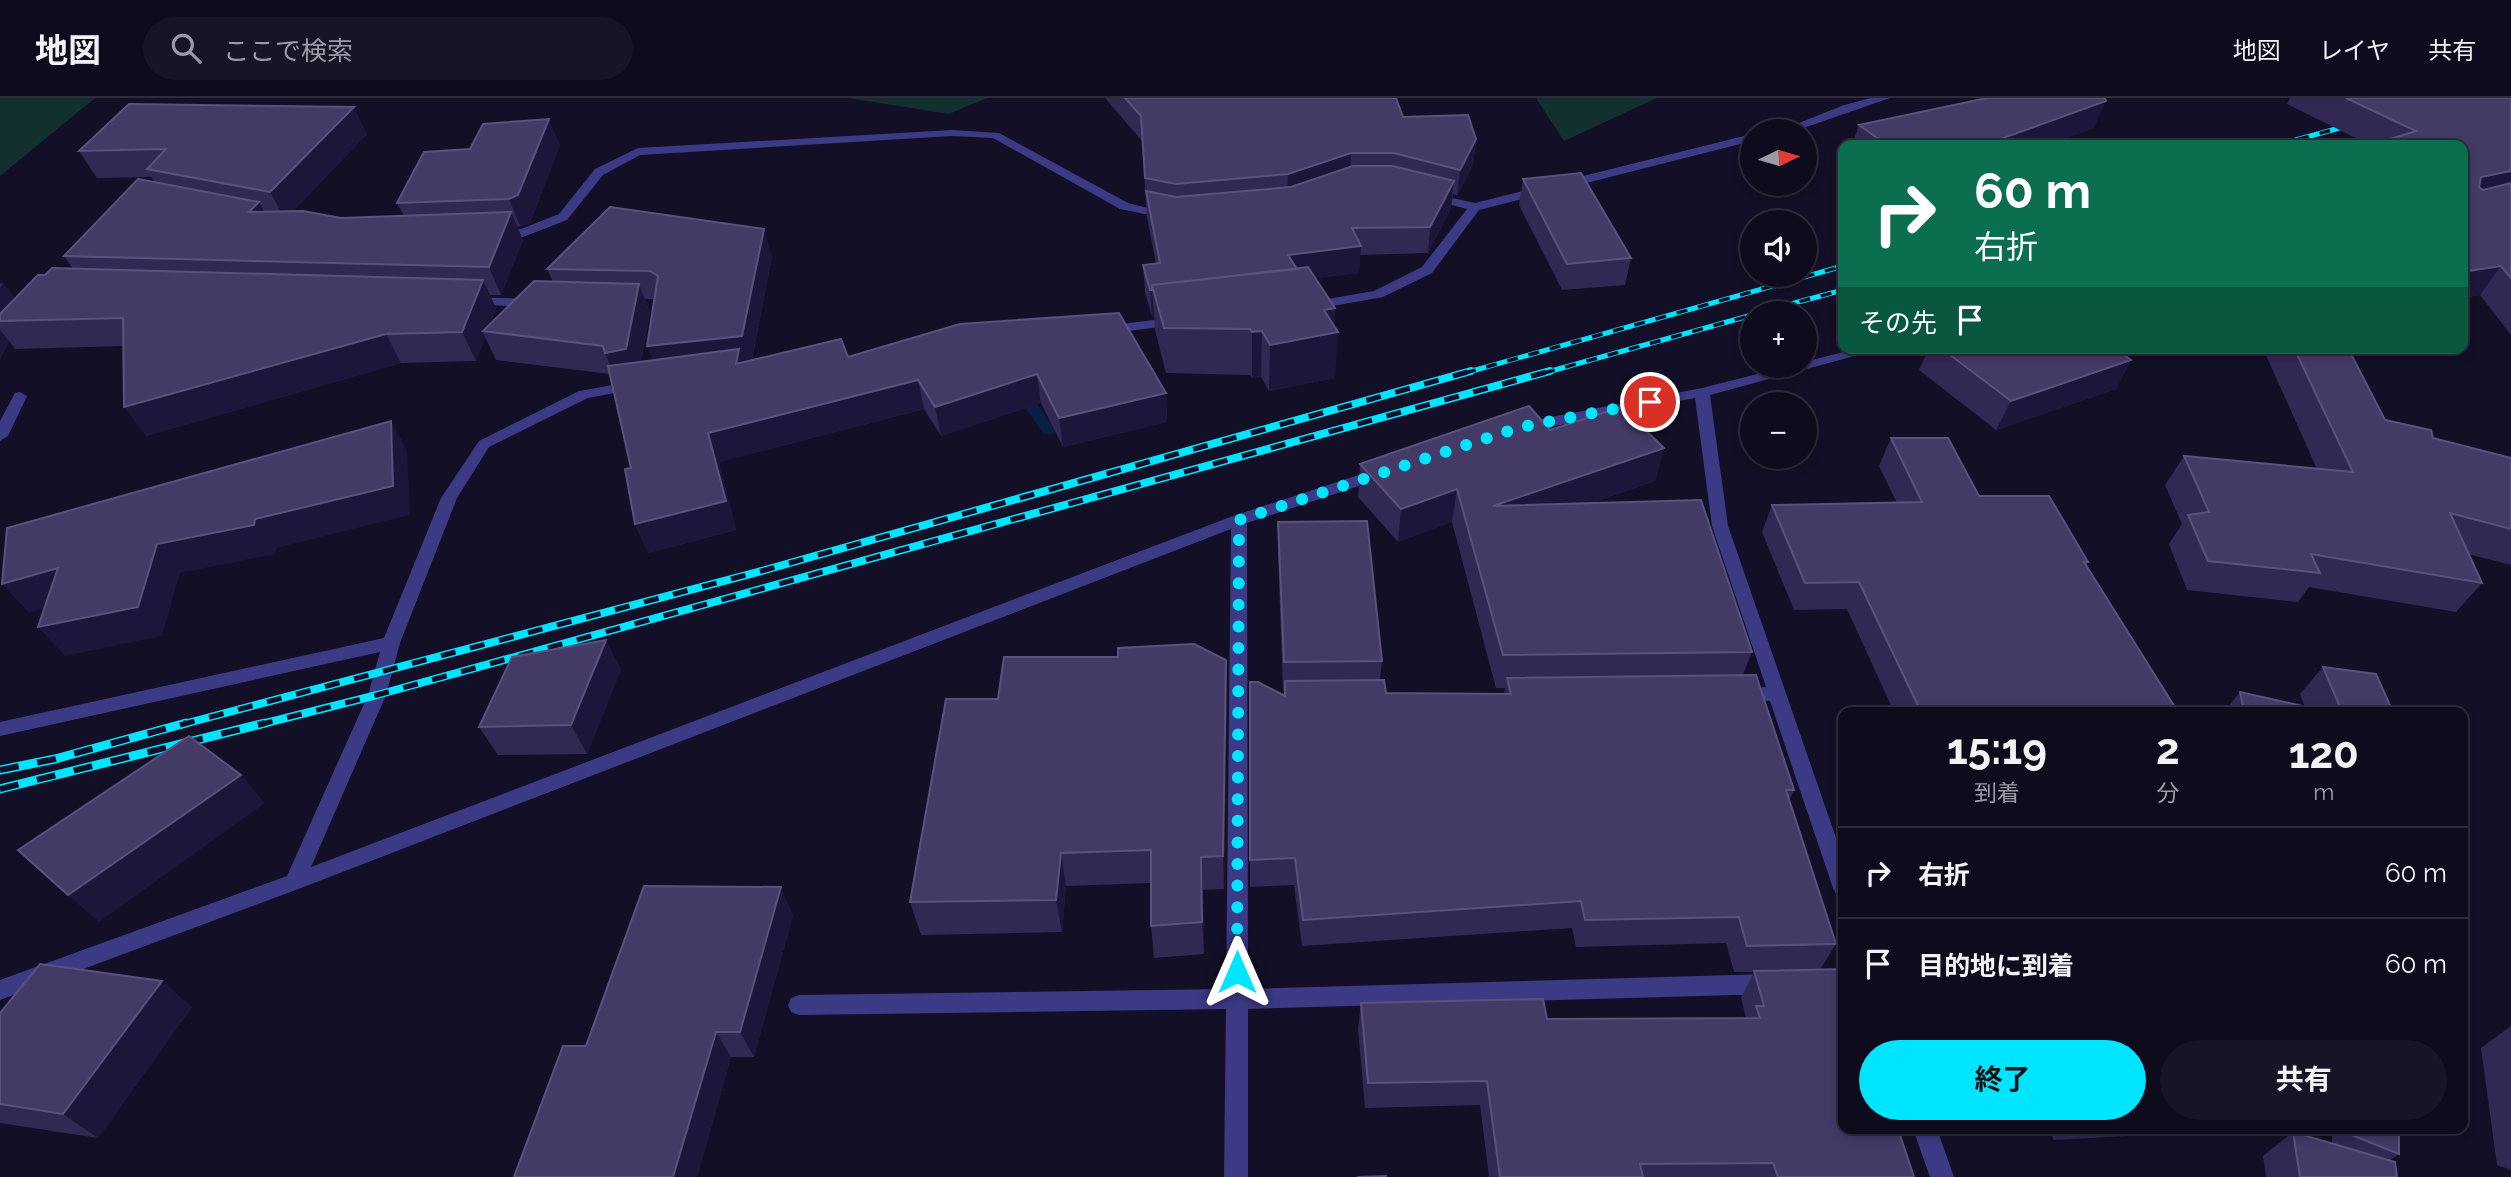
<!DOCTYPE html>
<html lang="ja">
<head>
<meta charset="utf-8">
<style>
	:root { --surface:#0e0b1c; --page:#171425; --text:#f1f3f6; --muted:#9b9ba3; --line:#2e2b3b; --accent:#00e5ff }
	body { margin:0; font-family:Raleway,"Noto Sans JP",sans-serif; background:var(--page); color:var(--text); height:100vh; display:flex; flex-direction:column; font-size:26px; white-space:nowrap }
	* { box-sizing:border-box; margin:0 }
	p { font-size:23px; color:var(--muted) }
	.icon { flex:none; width:38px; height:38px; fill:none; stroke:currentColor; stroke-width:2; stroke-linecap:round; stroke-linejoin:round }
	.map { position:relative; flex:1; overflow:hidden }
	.details { position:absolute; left:1838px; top:609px; width:630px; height:427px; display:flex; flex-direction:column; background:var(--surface); border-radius:14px; box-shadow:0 4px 10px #0003,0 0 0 2px var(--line) }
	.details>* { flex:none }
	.guide { position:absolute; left:1838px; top:42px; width:630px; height:214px; border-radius:14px; box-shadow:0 4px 10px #0003,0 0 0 2px var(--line); background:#0b6e4f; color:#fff; overflow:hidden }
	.needle { width:46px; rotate:85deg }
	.tools { position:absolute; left:1740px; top:21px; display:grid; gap:14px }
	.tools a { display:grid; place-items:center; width:77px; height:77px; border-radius:50%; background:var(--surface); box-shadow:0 4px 10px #0003,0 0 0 2px var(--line); font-size:35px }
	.pin { position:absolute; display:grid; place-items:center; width:60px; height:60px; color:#fff; margin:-30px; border:4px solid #fff; border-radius:50%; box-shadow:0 2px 7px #0007 }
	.me { position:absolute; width:77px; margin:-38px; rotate:0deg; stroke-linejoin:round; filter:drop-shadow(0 0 5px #0008) }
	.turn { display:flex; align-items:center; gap:24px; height:147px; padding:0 21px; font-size:32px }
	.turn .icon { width:91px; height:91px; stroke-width:2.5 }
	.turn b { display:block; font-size:49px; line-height:60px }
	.then { display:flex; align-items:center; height:66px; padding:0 21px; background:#0003; gap:14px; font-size:26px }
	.eta { display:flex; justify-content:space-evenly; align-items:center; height:119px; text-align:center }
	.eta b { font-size:42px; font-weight:700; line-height:49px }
	.action { display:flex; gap:14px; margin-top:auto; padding:14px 21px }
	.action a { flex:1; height:80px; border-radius:42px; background:var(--accent); color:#111; font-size:28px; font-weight:700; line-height:80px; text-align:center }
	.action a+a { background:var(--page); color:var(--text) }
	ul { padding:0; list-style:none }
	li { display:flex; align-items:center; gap:21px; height:91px; padding:0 21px; border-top:2px solid var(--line) }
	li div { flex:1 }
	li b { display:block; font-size:26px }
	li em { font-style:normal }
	header { display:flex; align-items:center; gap:42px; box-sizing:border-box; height:98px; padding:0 35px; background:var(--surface); border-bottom:2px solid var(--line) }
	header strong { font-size:33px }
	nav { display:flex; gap:38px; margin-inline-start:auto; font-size:24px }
	.search { width:490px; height:63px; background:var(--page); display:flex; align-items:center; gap:18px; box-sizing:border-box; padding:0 24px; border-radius:38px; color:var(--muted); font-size:26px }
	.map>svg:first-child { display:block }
	.green { fill:#12302f }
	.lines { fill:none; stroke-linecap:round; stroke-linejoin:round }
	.stream { fill:#0a1f44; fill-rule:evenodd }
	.minor { fill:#3d3a85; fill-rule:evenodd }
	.rail-far2-casing { stroke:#00e5ff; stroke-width:5 }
	.rail-far1-casing { stroke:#00e5ff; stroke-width:8 }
	.rail-casing { stroke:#00e5ff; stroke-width:9 }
	.rail-far2 { stroke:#130f26; stroke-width:3.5; stroke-dasharray:11; stroke-linecap:butt }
	.rail-far1 { stroke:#130f26; stroke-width:5; stroke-dasharray:15; stroke-linecap:butt }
	.rail { stroke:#130f26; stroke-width:6; stroke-dasharray:19; stroke-linecap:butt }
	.wall { fill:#312854; fill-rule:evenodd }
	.shaded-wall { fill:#1d163a }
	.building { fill:#433a66; stroke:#5a527e; stroke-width:2 }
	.route { stroke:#00e5ff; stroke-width:12; stroke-dasharray:0 21.6 }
</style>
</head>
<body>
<header>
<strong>地図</strong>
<div class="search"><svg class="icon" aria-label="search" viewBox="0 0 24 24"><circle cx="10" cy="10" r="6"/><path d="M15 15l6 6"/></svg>ここで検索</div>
<nav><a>地図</a><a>レイヤ</a><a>共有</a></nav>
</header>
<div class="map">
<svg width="2511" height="1079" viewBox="0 0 2511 1079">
	<rect width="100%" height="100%" fill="#130f26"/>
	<path class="green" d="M0,0H95L0,78Z
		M848,0H987L949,16Z
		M1536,0H1657L1564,43Z"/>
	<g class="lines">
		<path class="stream" d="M1019,287L1024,288L1054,330L1057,333L1054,336H1044L1012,291Z"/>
		<path class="minor" d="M1871,0H1890L1795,33H1779L1844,7Z
			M952,32L999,35L1128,105L1175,117L1169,121L1120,111L993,40L952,38L640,57L603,77L567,122L523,139L498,140L492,136L498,132L521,131L559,116L595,71L638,50Z
			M1752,36V43L1479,112L1432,175L1383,199L1310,212L1303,208L1310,204L1374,193L1422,169L1467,111L1425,100V94L1475,105Z
			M471,199L534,201L541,205L534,209L466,206V200Z
			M1178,219L1185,223L1183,226L1105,236L1098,232L1105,228Z
			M1859,250H1884L1710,297L1728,428L1843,760V799L1836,796L1833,790L1770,603L1732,601L1729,596L1732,591L1766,589L1712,428L1695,300L1520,335L1512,330L1520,325L1702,290L1789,268H1804V264Z
			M636,283L643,287L641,290L588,300L489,349L457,400L400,545L386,597L311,769L1233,418L1380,370L1386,371L1388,375L1386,379L1247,425L1248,891L1769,876L1777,879L1780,886L1777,893L1769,896L1248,911V1079H1224L1226,911L799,917L791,914L788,907L791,900L799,897L1226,891L1231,431L301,790L0,902V882L287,778L368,597L380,554L0,638V624L384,540L441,400L479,343L579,293Z
			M20,294L27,298L8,338L0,343V323L15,295Z
			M1913,1031H1937L1954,1079H1930Z"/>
		<g class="rail-far2-casing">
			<path id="rail-far2" d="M2277,47L2354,26
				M2361,47L2385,41
				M1757,215L1843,192
				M1465,275L1843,168
				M1544,275L1752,217"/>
		</g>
		<g class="rail-far1-casing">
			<path id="rail-far1" d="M180,627L765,472L1471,273
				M258,627L377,597L1550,273"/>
		</g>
		<g class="rail-casing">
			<path id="rail" d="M0,672L55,661L186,625
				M0,691L265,625"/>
		</g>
		<use href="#rail-far2" class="rail-far2"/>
		<use href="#rail-far1" class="rail-far1"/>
		<use href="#rail" class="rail"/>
	</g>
	<path class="wall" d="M1105,0H1396L1403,19L1476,41L1473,67L1457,98L1453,96L1451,110L1428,155L1360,157L1359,175L1315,180L1335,210L1334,228L1335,280L1269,293L1261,279L1252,280L1250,277L1166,275L1155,232L1154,219H1152L1145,194L1143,167L1156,166L1147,119L1142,43Z
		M2290,0H2511V237L2480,197L2462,200V47H2370L2287,6Z
		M1859,27L2094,30L2046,47H1852Z
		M367,36L293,113L341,120L404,118L397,105L560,47L530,125L517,129L523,142L501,197H490L496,210L490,226L553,184L547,171L772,158L752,262L848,259L960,226L1166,295L1167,324L1063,349L1041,305L941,338L924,311L719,364L736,432L648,455L635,426L631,370L610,276L496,262L485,239L476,263L401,265L146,338L124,248L15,251L9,243L0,261V185H3L15,201L45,177L73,171L64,158L155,84L151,79L97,80L79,53ZM645,201H655L647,248L653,262L641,264L650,215Z
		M1523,81L1631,160L1625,187L1562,192L1519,107Z
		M1929,250H2130L2125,258L2131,262L2116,291L1996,332L1919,272Z
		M2268,250H2348L2385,322L2433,340L2511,360V467L2468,456L2482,485L2456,514L2309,489L2298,504L2187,492L2169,446L2182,426L2165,387L2184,358L2317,371L2265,255Z
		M1550,332L1664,350L1655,383L1591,405L1752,554L1743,577L1794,692L1789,703L1836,846L1820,872L1914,1079H1489L1480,1007L1365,1010L1358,931L1361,905L1547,921L1746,920L1741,900L1754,874H1734L1726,845L1576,849L1572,830L1302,848L1294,787L1250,789V584L1284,597V593H1283L1278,453V424L1382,563L1380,582L1386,595L1504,596L1505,590H1496L1452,424L1398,444L1358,399L1360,366Z
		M1891,340L1979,398L2088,464L2086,467L2178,614H1894L1847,511L1794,512L1762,434L1772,407L1897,405L1879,368Z
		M1226,562L1227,597L1224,791L1203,792L1204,856L1154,860L1151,828V785L1066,788L1062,834L921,837L910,804L998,601Z
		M2323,569L2393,614H2224L2240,594L2305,609L2300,596Z
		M621,571L587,656L498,657L479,629Z
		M793,817L754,959H731L697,1079H514L586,948Z
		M192,909L98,1040L0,1025V915Z
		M2511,928V1072L2497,1067L2481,950Z
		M2049,1031H2153L2146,1037L2054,1042Z
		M2332,1031H2399V1056L2389,1063L2397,1079H2266L2263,1058L2293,1034L2332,1046Z"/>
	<path class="shaded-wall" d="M2106,3L2094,30L2046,47H1984Z
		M354,9L367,36L285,121L270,94Z
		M549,21L560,47L530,125L520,128L509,101Z
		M1476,41L1473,67L1457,98L1460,72Z
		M1351,55L1350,80L1287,102L1288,76Z
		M2511,73V96L2462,107L2481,79Z
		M1454,83L1451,110L1428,155L1430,129Z
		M259,104L275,132L249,114Z
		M511,114L523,142L501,197L489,169Z
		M764,131L772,158L751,266L658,277L647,248Z
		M1361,148L1359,175L1300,182L1288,157Z
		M2501,168L2480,197L2462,200V174Z
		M483,182L496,210L487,234L483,233L485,239L476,263L462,234Z
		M3,185L24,213L0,223V190Z
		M639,186L650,215L638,280L617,284L605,255Z
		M1150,192H1152L1154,219H1152Z
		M1335,210L1334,235L1338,234L1335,280L1269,293L1270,247L1324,212Z
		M0,232L9,243L0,261Z
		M1262,233L1261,279L1252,280V234Z
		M386,236L401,265L146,338L124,309Z
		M2110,250H2130L2121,266L2131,262L2116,291L1996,332L2011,303Z
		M1037,276L1041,305L941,338L935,309Z
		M918,282L924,311L719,364L736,432L648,455L635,426L708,335Z
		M1166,295L1167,324L1063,349L1059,320Z
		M391,323L407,352L410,417L276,450L275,456L180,475L162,538L65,558L38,529L157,446L255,421Z
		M1664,350L1655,383L1487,440L1493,408Z
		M1457,391L1452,424L1398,444L1401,411Z
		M58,470L84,499L29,515L2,486Z
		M606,542L621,571L587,656L571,627Z
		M1226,562L1227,597L1224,791L1223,758Z
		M241,677L265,705L99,824L68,797Z
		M1061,755L1066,788L1062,834L1056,802Z
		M1201,759L1203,792L1204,856L1202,824Z
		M781,789L793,817L754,959L740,934Z
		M162,883L192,909L98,1040L63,1016Z
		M716,934L731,959L697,1079H673Z"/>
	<path class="building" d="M1125,0H1396L1403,19L1468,17L1476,41L1460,72L1394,55H1351L1288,76L1176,86L1145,80L1141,18Z
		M1987,0H2105L2106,3L1984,47H1887L1859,27Z
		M2346,0H2511V73L2481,79L2479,89L2483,92L2511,85V180L2501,168L2462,174V47H2371L2416,33Z
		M129,6L354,9L270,94L147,71L166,51L79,53Z
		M549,21L518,97L509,101L397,105L424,54L470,51L483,26Z
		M1353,68H1393L1454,83L1430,129L1352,130L1361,148L1288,157L1297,171L1152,187V192H1150L1143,167L1160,165L1146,93L1176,99L1291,89Z
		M1581,75L1631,160L1567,166L1523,81Z
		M138,81L259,104L249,114L303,113L341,120L511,114L489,169L64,158Z
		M610,109L764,131L742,238L647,248L658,178L650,173L547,171Z
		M1308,169L1335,210L1324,212L1338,234L1270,247L1262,233L1252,234L1250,231L1164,230L1152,187Z
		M52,170L483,182L462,234L386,236L124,309L123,220L0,223V216L38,177H45Z
		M534,183L639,186L626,251L605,255L603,248L483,233Z
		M1119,215L1166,295L1059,320L1037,276L935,309L918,282L708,335L726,403L635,426L625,371L631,370L608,268L739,251L736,266L841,241L848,259L960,226Z
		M1941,250H2114L2131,262L2011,303Z
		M2294,250H2348L2385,322L2431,332L2433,340L2511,360V431L2450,415L2482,485L2311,456L2320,475L2208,463L2188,417L2209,414L2184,358L2353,374Z
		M1529,308L1550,332L1622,309L1664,350L1493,408L1701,402L1752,554L1503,557L1457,391L1401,411L1360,366Z
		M391,323L393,388L255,421L254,427L157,446L138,509L38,529L58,470L2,486L7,430Z
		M1891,340H1948L1979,398H2049L2088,464H2084L2178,614H1921L1859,484L1805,485L1772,407L1922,404Z
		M1367,423L1382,563L1284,564L1278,424Z
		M606,542L571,627L479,629L512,559Z
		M1194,546L1226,562L1223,758L1201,759L1202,824L1151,828V752L1061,755L1056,802L910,804L946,601H998L1004,559H1118V550Z
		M2323,569L2376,576L2393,614H2342Z
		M1756,577L1794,692H1786L1836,846L1747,848L1739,819L1585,822L1581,803L1303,822L1295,760L1250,762V584H1258L1285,598V583L1384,582L1386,595L1511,596L1507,580Z
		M2240,594L2329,614H2244Z
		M189,638L241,677L68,797L18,752Z
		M644,788L781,789L740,934H716L673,1079H514L563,948H586Z
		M40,866L162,883L63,1016L0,1006V915Z
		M1843,871V1031H1898L1914,1079H1778L1773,1065L1640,1066L1643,1079H1500L1487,983L1368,985L1361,905L1543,901L1547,921L1760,920L1756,908H1764L1754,873Z
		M2349,1031H2399V1056L2349,1036Z
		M2293,1034L2395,1064L2397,1079H2300Z
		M1386,1078V1079H1357Z"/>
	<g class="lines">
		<path class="route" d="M1237,874L1239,422L1521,329L1650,304"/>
	</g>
</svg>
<div class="tools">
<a><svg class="needle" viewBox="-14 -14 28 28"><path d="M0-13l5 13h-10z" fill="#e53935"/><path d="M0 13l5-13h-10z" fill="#9b9ba3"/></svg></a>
<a><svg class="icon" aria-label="sound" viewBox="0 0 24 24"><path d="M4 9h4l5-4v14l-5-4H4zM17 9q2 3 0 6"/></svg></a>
<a>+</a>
<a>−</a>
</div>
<div class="pin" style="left:1650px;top:304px;background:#d93025"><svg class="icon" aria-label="arrive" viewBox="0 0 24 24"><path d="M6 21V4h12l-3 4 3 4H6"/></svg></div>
<svg class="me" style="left:1237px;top:874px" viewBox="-20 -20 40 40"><path d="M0-17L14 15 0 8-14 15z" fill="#00e5ff" stroke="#fff" stroke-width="4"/></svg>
<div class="guide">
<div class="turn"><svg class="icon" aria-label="right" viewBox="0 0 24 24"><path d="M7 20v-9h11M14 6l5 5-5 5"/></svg><div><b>60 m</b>右折</div></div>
<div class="then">その先<svg class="icon" aria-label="arrive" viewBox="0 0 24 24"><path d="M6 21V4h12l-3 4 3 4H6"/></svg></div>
</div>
<section class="details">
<div class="eta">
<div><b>15:19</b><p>到着</p></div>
<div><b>2</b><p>分</p></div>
<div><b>120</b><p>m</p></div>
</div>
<ul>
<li><svg class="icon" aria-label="right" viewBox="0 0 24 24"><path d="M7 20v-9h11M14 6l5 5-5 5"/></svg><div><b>右折</b></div><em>60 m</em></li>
<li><svg class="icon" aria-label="arrive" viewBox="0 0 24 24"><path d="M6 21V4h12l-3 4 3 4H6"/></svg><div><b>目的地に到着</b></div><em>60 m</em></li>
</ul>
<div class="action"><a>終了</a><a>共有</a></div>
</section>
</div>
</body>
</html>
